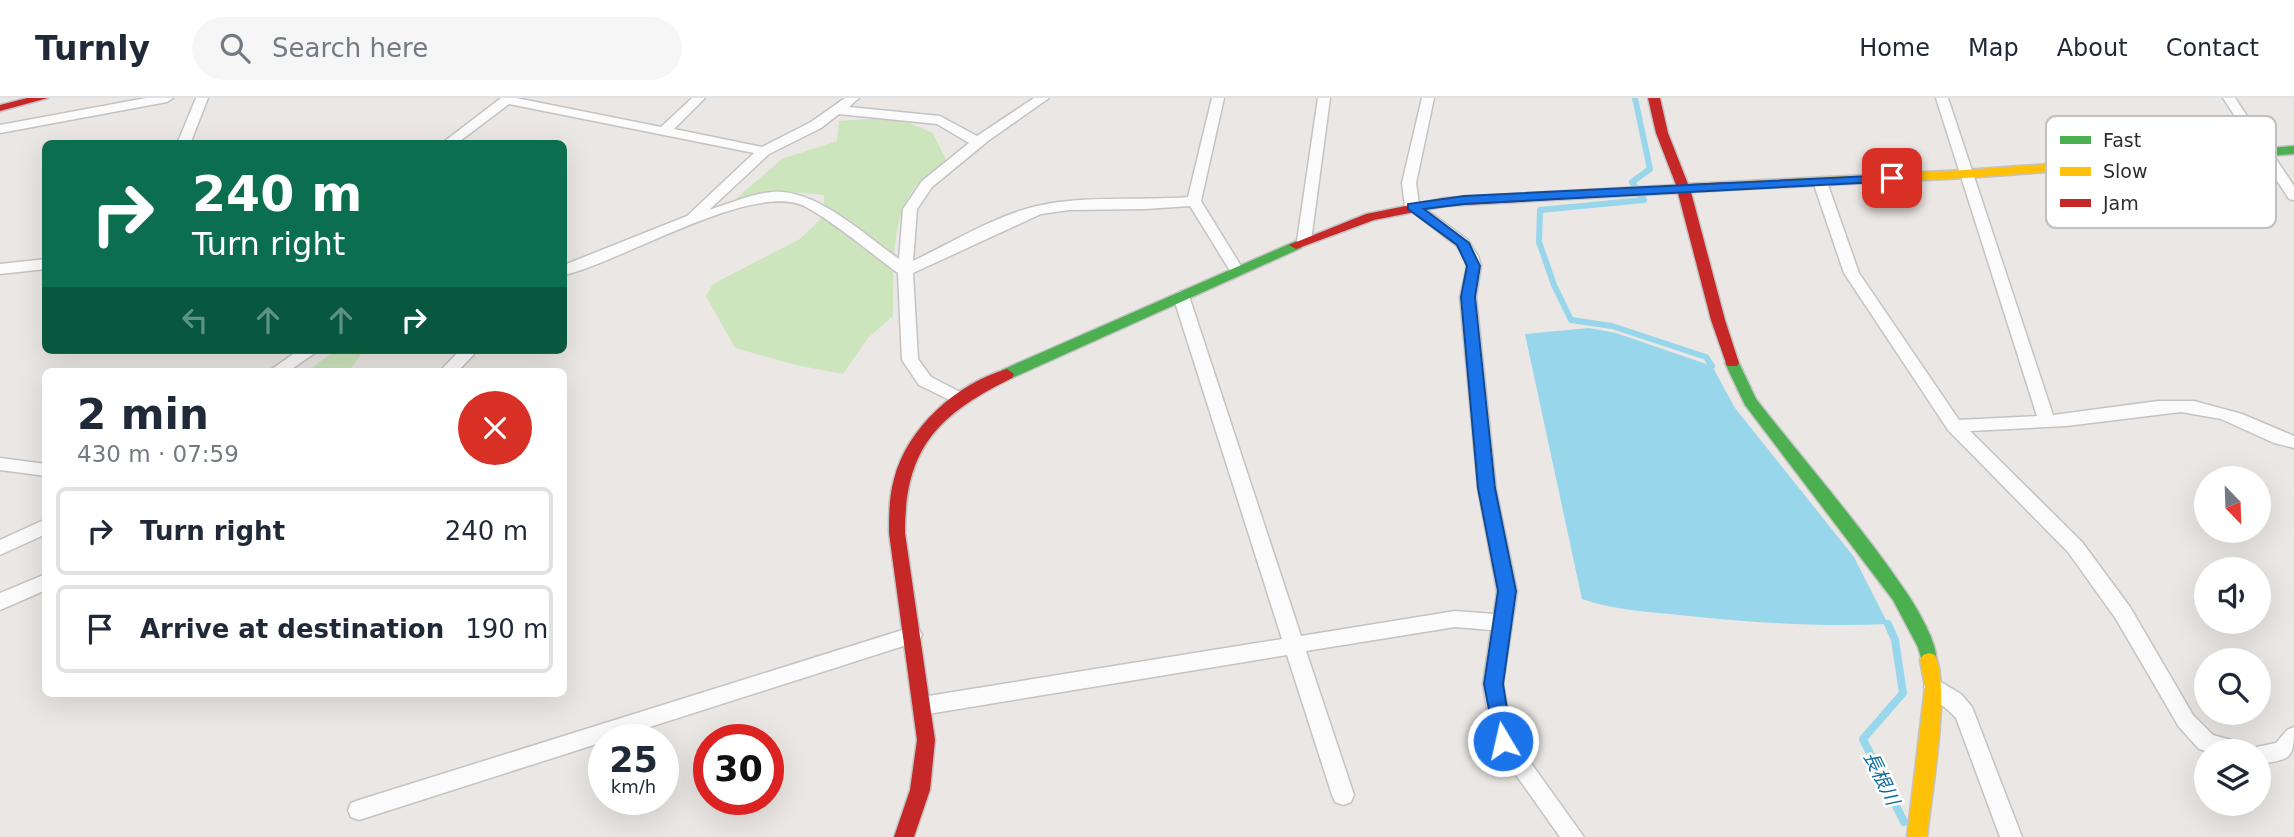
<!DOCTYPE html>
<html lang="en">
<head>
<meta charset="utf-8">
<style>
	:root { --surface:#fff; --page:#f6f6f7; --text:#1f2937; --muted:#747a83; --line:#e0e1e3 }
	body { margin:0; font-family:"DejaVu Sans","Noto Sans JP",sans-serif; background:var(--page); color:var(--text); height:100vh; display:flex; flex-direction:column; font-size:26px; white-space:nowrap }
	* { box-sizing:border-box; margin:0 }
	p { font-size:23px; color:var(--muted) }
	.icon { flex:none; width:38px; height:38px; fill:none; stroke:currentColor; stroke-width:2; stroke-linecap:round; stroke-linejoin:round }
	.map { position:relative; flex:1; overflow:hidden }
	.drawer { position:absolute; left:42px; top:270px; width:525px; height:329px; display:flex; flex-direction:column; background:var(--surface); border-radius:10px; box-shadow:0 7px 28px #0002 }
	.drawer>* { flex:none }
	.guide { position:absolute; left:42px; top:42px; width:525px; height:214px; border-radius:10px; box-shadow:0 7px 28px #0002; background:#0b6e4f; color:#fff; overflow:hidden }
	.needle { width:46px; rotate:157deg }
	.tools { position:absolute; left:2194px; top:368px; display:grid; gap:14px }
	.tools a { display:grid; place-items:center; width:77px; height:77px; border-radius:50%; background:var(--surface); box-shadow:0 7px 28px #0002; font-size:35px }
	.speed { position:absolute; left:588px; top:626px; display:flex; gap:14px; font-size:35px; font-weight:700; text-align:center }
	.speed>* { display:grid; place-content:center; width:91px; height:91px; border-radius:50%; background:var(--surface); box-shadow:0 7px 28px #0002; line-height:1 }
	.speed small { font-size:18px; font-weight:400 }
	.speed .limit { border:10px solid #d22; background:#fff; color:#111 }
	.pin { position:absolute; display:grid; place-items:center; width:60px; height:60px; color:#fff; margin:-30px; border-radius:14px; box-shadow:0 4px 10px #0006 }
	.me { position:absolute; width:77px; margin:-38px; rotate:351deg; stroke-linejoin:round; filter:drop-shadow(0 0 5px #0008) }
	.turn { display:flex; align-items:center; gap:24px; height:147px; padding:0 35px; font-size:32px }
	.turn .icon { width:91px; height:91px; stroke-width:2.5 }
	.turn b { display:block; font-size:49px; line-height:60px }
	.lanes { display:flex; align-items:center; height:66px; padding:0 35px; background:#0003; justify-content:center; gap:35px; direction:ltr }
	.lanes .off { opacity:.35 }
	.round { display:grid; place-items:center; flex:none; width:74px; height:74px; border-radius:37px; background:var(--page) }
	.summary { display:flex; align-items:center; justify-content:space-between; height:119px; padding:0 35px }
	h1 { font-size:42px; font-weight:700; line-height:52px }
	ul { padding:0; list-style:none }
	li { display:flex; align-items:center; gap:21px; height:88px; margin:0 14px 10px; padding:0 21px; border:4px solid var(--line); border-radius:10px }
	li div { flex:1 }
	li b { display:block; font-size:26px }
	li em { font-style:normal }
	header { display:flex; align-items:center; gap:42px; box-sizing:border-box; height:98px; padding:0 35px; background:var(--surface); border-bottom:2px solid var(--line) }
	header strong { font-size:33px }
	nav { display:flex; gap:38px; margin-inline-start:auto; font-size:24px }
	.search { width:490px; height:63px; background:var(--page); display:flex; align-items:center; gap:18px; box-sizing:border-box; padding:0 24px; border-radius:38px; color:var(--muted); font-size:26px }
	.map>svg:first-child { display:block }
	.green { fill:#cde5bd }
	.water { fill:#98d6eb }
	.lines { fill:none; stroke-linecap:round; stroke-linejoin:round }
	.stream-far1 { stroke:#98d6eb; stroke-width:6 }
	.stream { stroke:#98d6eb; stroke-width:8 }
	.street-casing { stroke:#c4c3c4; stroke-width:3 }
	.fast-casing { stroke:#c4c3c4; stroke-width:3 }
	.slow-casing { stroke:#c4c3c4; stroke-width:3 }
	.jam-casing { stroke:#c4c3c4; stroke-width:3 }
	.street { fill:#fcfbfb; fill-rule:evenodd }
	.fast { fill:#4caf50; fill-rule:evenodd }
	.slow { fill:#ffc107; fill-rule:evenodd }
	.jam { fill:#c62828; fill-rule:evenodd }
	.route { fill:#1a73e8; stroke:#114b97; stroke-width:2 }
	.labels { text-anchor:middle; stroke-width:5; stroke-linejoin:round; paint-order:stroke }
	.water-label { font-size:19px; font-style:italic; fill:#0f6e9f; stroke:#fff }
	.key { fill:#fff; stroke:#c0c0c0; stroke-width:2 }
	.key-label { font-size:19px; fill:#2d2d2d }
</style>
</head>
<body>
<header>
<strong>Turnly</strong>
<div class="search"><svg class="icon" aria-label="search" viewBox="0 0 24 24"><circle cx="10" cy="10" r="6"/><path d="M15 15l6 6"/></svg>Search here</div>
<nav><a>Home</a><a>Map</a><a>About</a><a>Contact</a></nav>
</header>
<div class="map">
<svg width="2294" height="739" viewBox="0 0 2294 739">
	<rect width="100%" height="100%" fill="#eae7e4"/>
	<path class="green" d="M895,19L933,35L947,64C940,69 931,73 925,79C888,110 894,174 893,218L868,240L843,276L796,267L735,250L706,198L713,186L800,141L824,118V97L782,93L732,104L782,61L837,43L839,23Z
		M336,252H364L349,273H307Z"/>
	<path class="water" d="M1589,230L1616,235L1712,268L1735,310L1854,459L1888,526C1822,529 1755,525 1689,518C1652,514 1617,513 1582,501L1525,236Z"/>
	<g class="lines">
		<path class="stream-far1" d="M1635,0L1650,71L1632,84L1644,102L1540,112L1539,144L1554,187L1571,222L1612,228L1706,259L1712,268"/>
		<path class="stream" d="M1888,526L1895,542L1903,595L1863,641L1904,724"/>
		<g class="street-casing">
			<path id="street" d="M146,0H173L167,4L0,35V27Z
				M196,0H208L190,46H177Z
				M501,0H516L661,29L692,0H705L674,31L762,49L811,24L845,0H859L849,9L940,18L977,38L1034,0H1049L988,43L932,89L917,111L913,163C953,144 994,118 1037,108C1085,97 1138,103 1188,99L1212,0H1224L1201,103L1244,173L1237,178L1232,176L1190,108L1145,111L1069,112L1041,116L913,175L918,261L931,279L966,297L968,301L966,305L960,307L919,287L902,262L898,175C869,154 837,126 806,109C755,81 620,165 564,177V167L687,118L754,55L509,6L456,46H441ZM839,16L937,26L969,45L922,83L903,111L899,161C866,138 824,98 783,94C759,92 732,105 709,112L769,56L821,30Z
				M1318,0H1330L1311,143L1304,147L1297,143Z
				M1422,0H1434L1416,85L1419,106L1468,142L1478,158L1481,168L1476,199L1496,391L1517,493L1503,586L1513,640L1584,739H1560L1492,643L1483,586L1491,532L1455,529L1306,553L1354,697L1351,704L1343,707L1335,704L1332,697L1287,557L922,617L915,614L912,608L915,602L922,599L1282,541L1173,198L1181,193L1189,198L1301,538L1455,513L1494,516L1497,493L1478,391L1460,199L1467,168L1464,158L1457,148L1405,108L1402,85Z
				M1936,0H1948L2053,317L2158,303H2194L2242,316L2294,338V350L2274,345L2221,321L2181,314L2066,328L1970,333L2082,444L2130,509L2193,617L2213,637L2245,646L2248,653H2206L2199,651L2179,629L2116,521L2068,454L1948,332L1844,175L1813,84L1815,81H1825L1827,84L1859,175L1959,322L2037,318Z
				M2223,0H2235L2294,88V102L2289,101Z
				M46,161V171L0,176V166Z
				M299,252H319L289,273H269Z
				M460,252H478L458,273H440Z
				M0,360L46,366V378L0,372Z
				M46,421V436L0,457V442Z
				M46,476V492L0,512V495Z
				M912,529L919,531L922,537L919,543L359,722L351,719L348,712L351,705L359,702Z
				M1934,580L1961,596L1972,609L2022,739H2000L1956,620C1947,609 1930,601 1924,589L1927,583Z
				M2294,629C2294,662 2291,661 2259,666V653H2250L2252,650L2276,645L2287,632Z"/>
		</g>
		<g class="fast-casing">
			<path id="fast" d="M2294,48V56L2204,63L2198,59L2204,55Z
				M1296,143L1303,147L1301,150L1012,280H1002L1000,276L1002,272Z
				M1732,260L1739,265L1756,301C1805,364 1859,425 1904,491C1914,505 1943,552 1935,567L1929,569L1923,567L1918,549L1893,502L1745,307L1725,265Z"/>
		</g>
		<g class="slow-casing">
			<path id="slow" d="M2204,55L2208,56V62L1965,80L1728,92L1722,88L1728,84L1965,72Z
				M1929,555L1935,557C1951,589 1931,699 1927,739H1907L1925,589L1920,562L1923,557Z"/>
		</g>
		<g class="jam-casing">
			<path id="jam" d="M27,0H48L0,13V7Z
				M1648,0H1660L1668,35L1688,86L1728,84L1734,88L1728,92L1691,94L1725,222L1739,265L1737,268H1727L1711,222L1678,95L1445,108L1374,122L1296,151L1289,147L1366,116L1445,100L1676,87L1656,35Z
				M1007,271L1014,276L1012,280C938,317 905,349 905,435L935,642L930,692L914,739H894L910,692L917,642L889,435C889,417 889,399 894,381C907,330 957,285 1007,271Z"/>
		</g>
		<use href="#street" class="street"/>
		<use href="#fast" class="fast"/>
		<use href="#slow" class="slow"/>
		<use href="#jam" class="jam"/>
	</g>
	<path class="route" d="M1892,77L1899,80L1897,83L1464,106L1424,111L1469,145L1480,168L1475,199L1495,390L1516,493L1503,586L1512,643L1509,649L1503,652L1496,649L1484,586L1498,493L1478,390L1461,199L1467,168L1457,147L1408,111V106L1464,98Z"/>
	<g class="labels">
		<g class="water-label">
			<text transform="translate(1882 680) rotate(64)" y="7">長根川</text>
		</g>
	</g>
	<rect x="2046" y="18" width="230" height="112" rx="10" class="key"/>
	<rect x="2060" y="38" width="31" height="8" fill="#4caf50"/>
	<rect x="2060" y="69" width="31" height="9" fill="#ffc107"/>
	<rect x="2060" y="101" width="31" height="8" fill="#c62828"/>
	<g class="key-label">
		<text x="2103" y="49">Fast</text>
		<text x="2103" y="80">Slow</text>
		<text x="2103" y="112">Jam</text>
	</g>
</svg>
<div class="tools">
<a><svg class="needle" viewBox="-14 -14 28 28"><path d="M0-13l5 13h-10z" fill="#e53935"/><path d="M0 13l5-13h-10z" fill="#747a83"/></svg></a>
<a><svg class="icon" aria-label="sound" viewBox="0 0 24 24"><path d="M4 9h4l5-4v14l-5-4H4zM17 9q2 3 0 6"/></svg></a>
<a><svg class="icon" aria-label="search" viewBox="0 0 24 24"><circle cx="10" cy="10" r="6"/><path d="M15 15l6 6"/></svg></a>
<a><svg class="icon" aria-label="layers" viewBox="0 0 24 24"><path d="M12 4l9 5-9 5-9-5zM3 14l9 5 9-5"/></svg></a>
</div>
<div class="speed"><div>25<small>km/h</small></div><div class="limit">30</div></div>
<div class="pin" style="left:1892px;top:80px;background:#d93025"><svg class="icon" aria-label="arrive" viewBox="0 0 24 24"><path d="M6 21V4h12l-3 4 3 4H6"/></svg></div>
<svg class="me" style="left:1503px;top:643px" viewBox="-20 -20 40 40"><circle r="17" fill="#1a73e8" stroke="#fff" stroke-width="3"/><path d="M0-11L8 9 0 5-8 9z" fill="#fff"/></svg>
<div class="guide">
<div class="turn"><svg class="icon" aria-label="right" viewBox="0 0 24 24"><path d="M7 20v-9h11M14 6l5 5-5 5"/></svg><div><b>240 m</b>Turn right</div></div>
<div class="lanes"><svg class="icon off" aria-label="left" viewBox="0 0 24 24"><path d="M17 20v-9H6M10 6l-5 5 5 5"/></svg><svg class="icon off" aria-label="ahead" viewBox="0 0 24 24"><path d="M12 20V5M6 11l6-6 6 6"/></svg><svg class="icon off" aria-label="ahead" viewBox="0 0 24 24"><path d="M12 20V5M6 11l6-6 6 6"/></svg><svg class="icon" aria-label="right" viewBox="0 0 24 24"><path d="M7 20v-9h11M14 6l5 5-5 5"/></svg></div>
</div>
<section class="drawer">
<div class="summary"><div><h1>2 min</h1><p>430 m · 07:59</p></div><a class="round" style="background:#d93025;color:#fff"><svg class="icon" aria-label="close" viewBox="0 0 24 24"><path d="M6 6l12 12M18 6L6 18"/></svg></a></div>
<ul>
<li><svg class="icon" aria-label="right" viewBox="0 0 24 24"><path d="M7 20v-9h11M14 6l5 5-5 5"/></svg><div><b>Turn right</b></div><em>240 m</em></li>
<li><svg class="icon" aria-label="arrive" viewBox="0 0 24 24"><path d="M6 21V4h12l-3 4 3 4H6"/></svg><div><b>Arrive at destination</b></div><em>190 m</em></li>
</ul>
</section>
</div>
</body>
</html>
